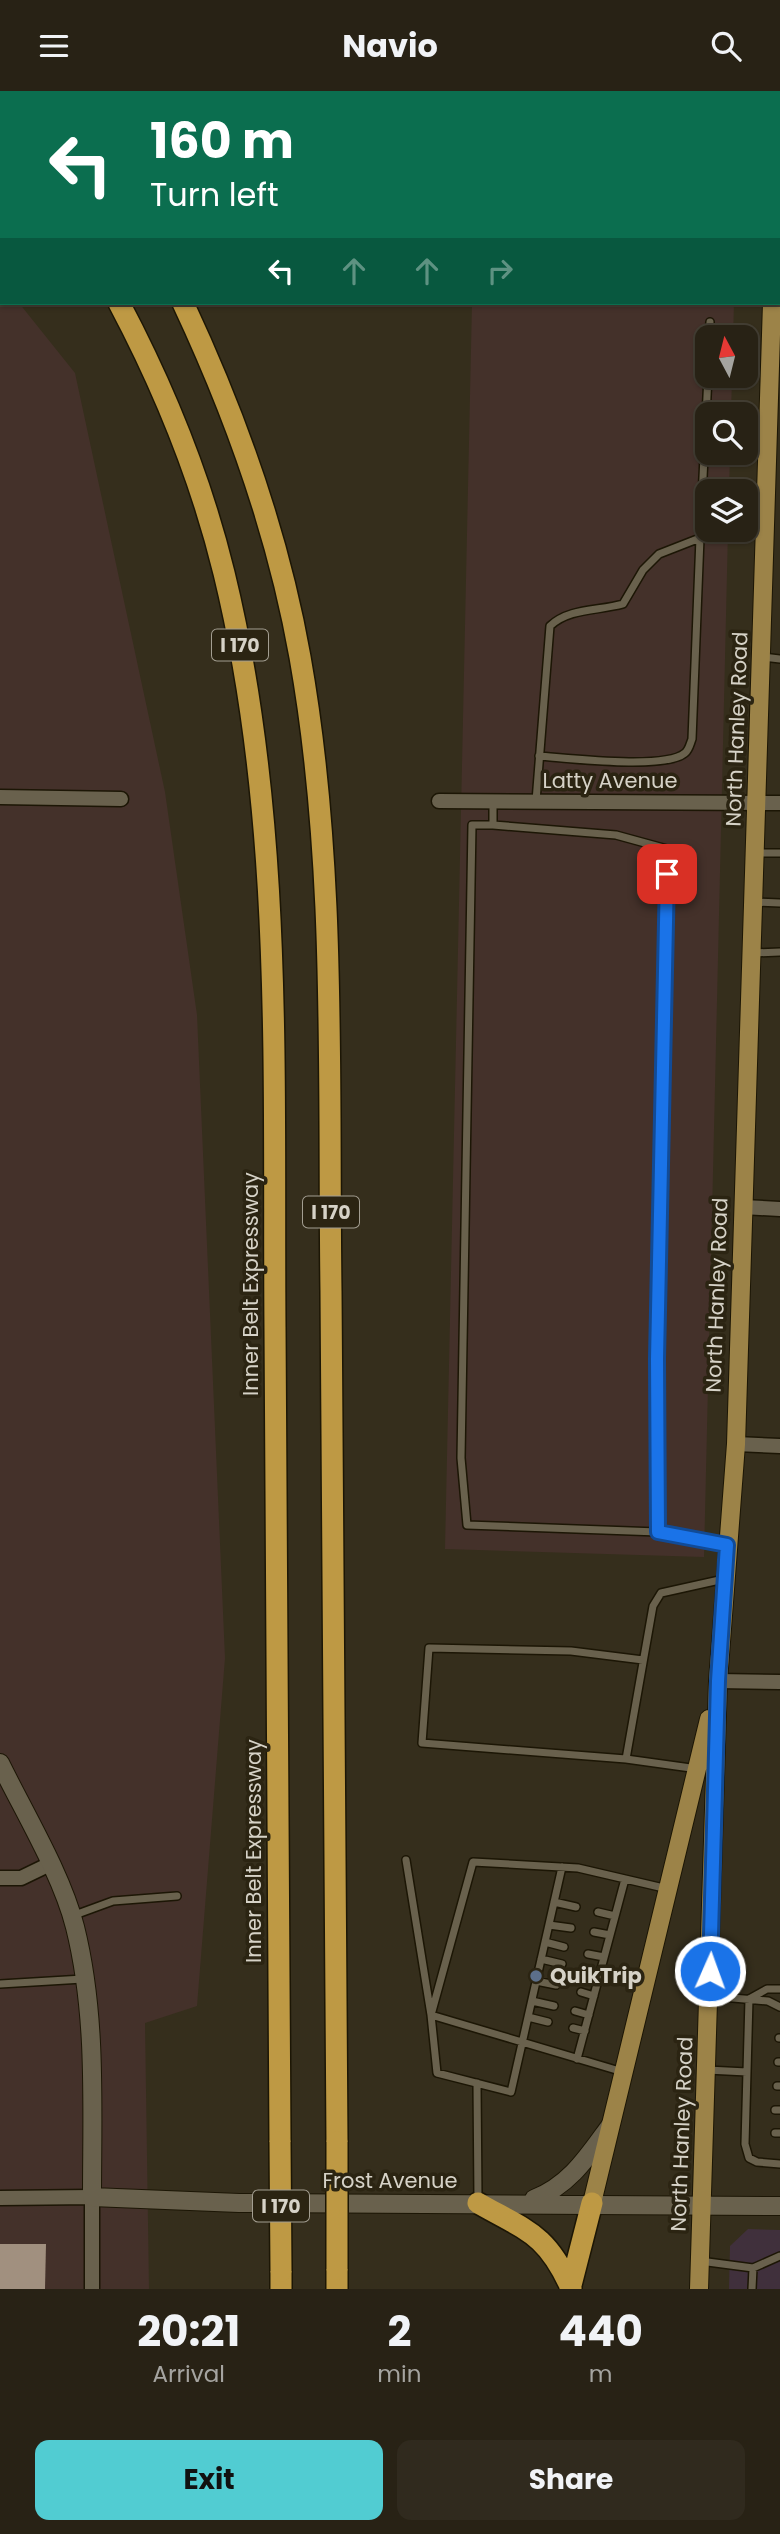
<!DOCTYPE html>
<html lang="en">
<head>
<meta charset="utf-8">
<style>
	:root { --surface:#282215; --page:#302a1e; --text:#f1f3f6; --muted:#a5a4a0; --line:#443f34; --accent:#51ccd2 }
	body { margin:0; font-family:Poppins,sans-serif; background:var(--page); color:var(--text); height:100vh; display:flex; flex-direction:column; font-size:26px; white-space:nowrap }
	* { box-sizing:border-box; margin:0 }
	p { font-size:23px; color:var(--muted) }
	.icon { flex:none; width:38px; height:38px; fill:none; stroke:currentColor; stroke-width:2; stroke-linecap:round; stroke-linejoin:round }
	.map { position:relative; height:2198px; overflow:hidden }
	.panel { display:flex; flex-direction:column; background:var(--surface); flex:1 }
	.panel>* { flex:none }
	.banner { position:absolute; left:0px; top:0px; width:780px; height:214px; box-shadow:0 2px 5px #0004,0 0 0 2px var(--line); background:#0b6e4f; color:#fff; overflow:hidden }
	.needle { width:46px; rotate:353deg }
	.controls { position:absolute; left:695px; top:234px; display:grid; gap:14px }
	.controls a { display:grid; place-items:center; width:63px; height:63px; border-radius:14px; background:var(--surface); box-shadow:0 2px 5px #0004,0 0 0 2px var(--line); font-size:35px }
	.pin { position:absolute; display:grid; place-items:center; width:60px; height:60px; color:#fff; margin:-30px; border-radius:14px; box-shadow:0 4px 10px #0006 }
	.me { position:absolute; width:77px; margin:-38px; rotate:2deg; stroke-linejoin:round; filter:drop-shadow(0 0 5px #0008) }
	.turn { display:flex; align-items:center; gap:24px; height:147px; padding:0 35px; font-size:32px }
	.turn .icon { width:91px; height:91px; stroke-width:2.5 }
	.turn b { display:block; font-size:49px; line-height:60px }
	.lanes { display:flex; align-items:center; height:66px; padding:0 35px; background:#0003; justify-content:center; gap:35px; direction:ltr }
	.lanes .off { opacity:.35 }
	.eta { display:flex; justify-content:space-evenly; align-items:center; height:119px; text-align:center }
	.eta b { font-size:42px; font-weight:700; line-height:49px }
	.primary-button { display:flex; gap:14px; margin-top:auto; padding:14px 35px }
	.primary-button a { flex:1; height:80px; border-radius:14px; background:var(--accent); color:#111; font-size:28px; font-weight:700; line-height:80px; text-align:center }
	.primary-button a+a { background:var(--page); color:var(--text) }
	header { display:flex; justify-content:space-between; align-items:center; height:91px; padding:0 35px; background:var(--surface); font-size:32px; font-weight:700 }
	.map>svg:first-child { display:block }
	.commercial { fill:#40303c }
	.industrial { fill:#44312a }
	.building { fill:#a1907f }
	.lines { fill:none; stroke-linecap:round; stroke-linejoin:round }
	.lane-casing { stroke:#1c1605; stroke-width:10 }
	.street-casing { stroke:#1c1605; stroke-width:17 }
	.secondary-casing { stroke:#1c1605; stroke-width:20 }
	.primary-casing { stroke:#1c1605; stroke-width:20 }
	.highway-casing { stroke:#1c1605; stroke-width:24 }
	.lane { stroke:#69614d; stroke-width:7 }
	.street { stroke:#69614d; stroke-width:14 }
	.secondary { stroke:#69614d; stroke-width:18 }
	.primary { stroke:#9c8348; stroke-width:18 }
	.highway { stroke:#be9944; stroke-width:21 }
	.highway-bridge-casing { stroke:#1c1605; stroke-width:24; stroke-linecap:butt }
	.highway-bridge { stroke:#be9944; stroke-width:21 }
	.route-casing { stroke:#114b97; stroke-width:18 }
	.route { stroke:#1a73e8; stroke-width:12 }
	.service-dot { fill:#5c6f8a; stroke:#2b2412; stroke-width:2.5 }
	.labels { text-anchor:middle; stroke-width:7; stroke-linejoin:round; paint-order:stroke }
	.shield { fill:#2b2412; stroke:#a39e91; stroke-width:2 }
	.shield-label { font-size:19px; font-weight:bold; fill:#d6d2c7 }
	.street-label { font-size:21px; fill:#d6d2c7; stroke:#2b2412 }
	.poi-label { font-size:21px; font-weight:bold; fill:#d6d2c7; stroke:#2b2412; text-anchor:start }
</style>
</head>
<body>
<header><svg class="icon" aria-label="menu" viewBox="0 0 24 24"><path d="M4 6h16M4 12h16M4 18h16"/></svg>Navio<svg class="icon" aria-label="search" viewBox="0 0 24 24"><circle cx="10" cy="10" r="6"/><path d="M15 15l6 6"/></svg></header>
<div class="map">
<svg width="780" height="2198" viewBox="0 0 780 2198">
	<rect width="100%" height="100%" fill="#352e1c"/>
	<path class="commercial" d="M748,2138L780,2139V2198H729L730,2155Z"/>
	<path class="industrial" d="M477,0H739L477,2Z
		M0,188L2,212H19L75,282L165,701L197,924L225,1567L197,1915L145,1932L149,2198H0Z
		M472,212H734L733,247H707V285H732L731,324H707V362H730L729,401H707V439H728L704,1466L445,1458Z"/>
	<path class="building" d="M0,2153H46L45,2198H0Z"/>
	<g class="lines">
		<g class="lane-casing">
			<path id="lane" d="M561,0L562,2
				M709,247L710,231
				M763,566L780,568
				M539,665C568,667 665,679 685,662C689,659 690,653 692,648L700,447
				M493,710V734L616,744L667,758L657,1268L658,1441L726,1454
				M536,710L550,535C569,517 598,520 623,513L643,479L659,463L700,447L708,285
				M493,734H472L461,1367L467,1434L658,1441
				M756,762H780
				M754,811L780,812
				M753,862L780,861
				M626,1668L422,1652L429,1557L571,1560L643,1569
				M698,1678L626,1668L653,1515L661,1502L724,1488
				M406,1769L431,1924L473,1771L578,1777L668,1798
				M562,1776C545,1851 528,1926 511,2001L437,1982L431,1924L623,1981
				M554,1811L576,1816
				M598,1821L615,1825
				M72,1825L113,1810L177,1805
				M549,1834L571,1837
				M594,1841L610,1844
				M545,1851L564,1856
				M588,1863L604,1866
				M541,1868L562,1873
				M583,1879L600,1883
				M536,1890L556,1894
				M0,1893L83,1888
				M780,1898H767L749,1908L745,2053L749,2067L757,2071L780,2073
				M581,1901L594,1905
				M710,1905L768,1910L780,1916
				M532,1910L554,1915
				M575,1920L589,1924
				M528,1926L548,1931
				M573,1937L585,1940
				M779,1947H780
				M577,1968L625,1788
				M778,1971H780
				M707,1979L747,1981
				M477,1992L478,2108
				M777,1995H780
				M775,2019H780
				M775,2042H780
				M700,2170L753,2177L780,2165
				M752,2198L753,2177"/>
		</g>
		<g class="street-casing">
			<path id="street" d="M779,85H780
				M0,706L121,708
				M439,710L780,712
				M743,1116L780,1118
				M736,1353L780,1355
				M718,1590L780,1591
				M0,1787H21L50,1773
				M0,2107L92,2106V2198"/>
		</g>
		<g class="secondary-casing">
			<path id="secondary" d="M0,1672C24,1721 62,1784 75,1836C97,1924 92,2016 92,2106L239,2112L780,2115
				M534,2108C570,2094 588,2065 610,2035"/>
		</g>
		<g class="primary-casing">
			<path id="primary" d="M778,2L779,0
				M592,2112L709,1628
				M699,2198L718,1590L736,1353L772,212"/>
		</g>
		<g class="highway-casing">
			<path id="highway" d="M55,0L57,2
				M0,20L2,23
				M119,212C164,297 201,388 224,482C284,727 273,985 275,1236C277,1508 278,1779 280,2051
				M183,212C236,325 278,442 300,566C337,774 328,990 331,1200C335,1484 335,1768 337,2051
				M478,2112C527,2140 546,2142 571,2197
				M281,2180V2198
				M337,2198V2178
				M570,2198L592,2112"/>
		</g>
		<use href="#lane" class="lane"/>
		<use href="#street" class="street"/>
		<use href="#secondary" class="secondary"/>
		<use href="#primary" class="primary"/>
		<use href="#highway" class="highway"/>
		<g class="highway-bridge-casing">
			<path id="highway-bridge" d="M280,2051L281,2180
				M337,2051V2178"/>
		</g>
		<use href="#highway-bridge" class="highway-bridge"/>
	</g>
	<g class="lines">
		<g class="route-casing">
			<path id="route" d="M667,783L657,1268L658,1441L727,1454L718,1590L710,1880"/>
		</g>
		<use href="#route" class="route"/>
	</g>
	<circle class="service-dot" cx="536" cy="1885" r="7"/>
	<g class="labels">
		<g class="shield">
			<rect x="212" y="538.5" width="56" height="31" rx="5"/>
			<rect x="303" y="1105.5" width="56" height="31" rx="5"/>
			<rect x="253" y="2099.5" width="56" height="31" rx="5"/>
		</g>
		<g class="shield-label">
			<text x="240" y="561">I 170</text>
			<text x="331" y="1128">I 170</text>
			<text x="281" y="2122">I 170</text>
		</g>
		<g class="street-label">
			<text transform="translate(737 638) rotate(-88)" y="7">North Hanley Road</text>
			<text x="610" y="697">Latty Avenue</text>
			<text transform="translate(251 1193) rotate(-90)" y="7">Inner Belt Expressway</text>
			<text transform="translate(717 1204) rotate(-88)" y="7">North Hanley Road</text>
			<text transform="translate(254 1760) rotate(-90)" y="7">Inner Belt Expressway</text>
			<text transform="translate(682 2043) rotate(-88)" y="7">North Hanley Road</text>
			<text x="390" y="2097">Frost Avenue</text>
		</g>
		<g class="poi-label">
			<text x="550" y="1892">QuikTrip</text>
		</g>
	</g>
</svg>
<div class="controls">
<a><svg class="needle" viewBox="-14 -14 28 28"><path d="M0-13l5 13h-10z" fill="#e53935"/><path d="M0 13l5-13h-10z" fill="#a5a4a0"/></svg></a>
<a><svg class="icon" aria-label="search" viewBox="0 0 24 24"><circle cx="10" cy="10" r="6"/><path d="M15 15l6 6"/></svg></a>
<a><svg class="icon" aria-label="layers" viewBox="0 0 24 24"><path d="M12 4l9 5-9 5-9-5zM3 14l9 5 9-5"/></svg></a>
</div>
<div class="pin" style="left:667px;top:783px;background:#d93025"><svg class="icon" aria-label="arrive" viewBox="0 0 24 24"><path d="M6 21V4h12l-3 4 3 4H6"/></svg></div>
<svg class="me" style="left:710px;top:1880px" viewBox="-20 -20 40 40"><circle r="17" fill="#1a73e8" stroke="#fff" stroke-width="3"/><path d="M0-11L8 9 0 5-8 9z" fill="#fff"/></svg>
<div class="banner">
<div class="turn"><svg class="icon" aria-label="left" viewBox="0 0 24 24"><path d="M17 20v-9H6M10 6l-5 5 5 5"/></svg><div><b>160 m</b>Turn left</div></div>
<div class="lanes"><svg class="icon" aria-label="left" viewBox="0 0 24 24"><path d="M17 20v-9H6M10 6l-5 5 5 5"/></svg><svg class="icon off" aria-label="ahead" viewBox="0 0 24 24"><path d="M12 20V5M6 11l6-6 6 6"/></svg><svg class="icon off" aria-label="ahead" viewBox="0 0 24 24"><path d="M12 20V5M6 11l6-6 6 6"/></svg><svg class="icon off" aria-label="right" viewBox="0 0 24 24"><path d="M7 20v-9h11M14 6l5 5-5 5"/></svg></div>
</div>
</div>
<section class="panel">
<div class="eta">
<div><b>20:21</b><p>Arrival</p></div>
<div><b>2</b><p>min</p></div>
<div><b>440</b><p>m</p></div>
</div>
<div class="primary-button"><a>Exit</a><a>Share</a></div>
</section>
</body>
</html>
